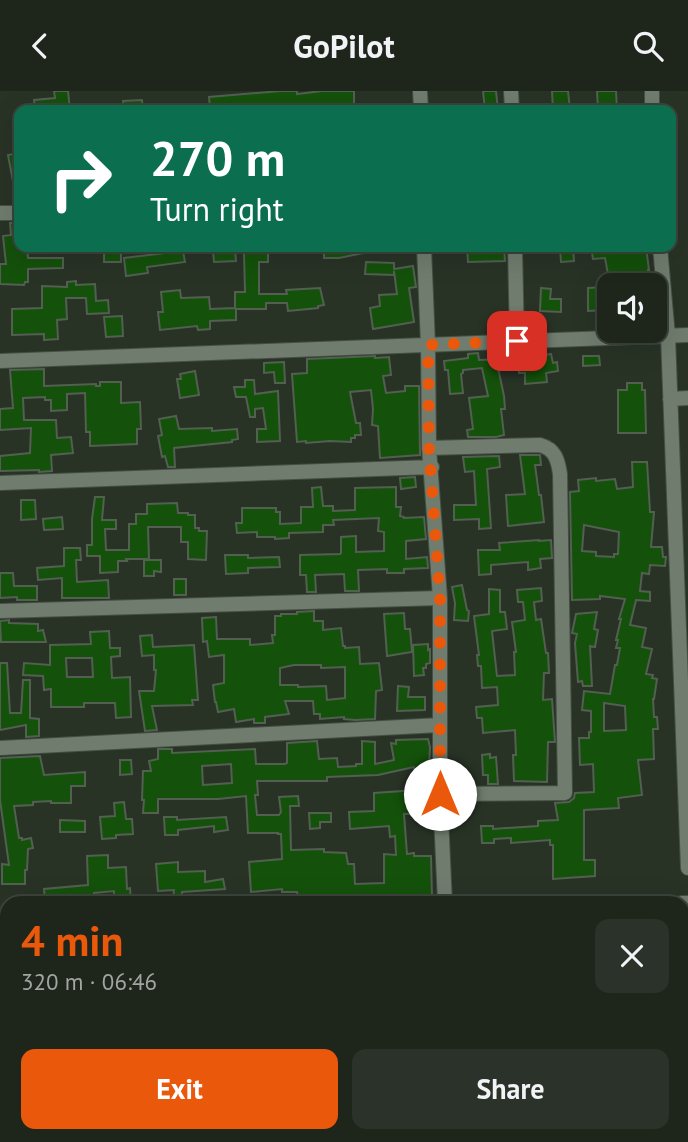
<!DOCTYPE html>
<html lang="en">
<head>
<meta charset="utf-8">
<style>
	:root { --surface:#1e261c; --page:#2b3229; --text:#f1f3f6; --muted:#a1a5a3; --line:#3c433b; --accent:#ea580c }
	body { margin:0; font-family:"PT Sans",sans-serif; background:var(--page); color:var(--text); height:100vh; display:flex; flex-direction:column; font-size:26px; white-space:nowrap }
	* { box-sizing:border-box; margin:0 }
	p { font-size:23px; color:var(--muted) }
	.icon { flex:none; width:38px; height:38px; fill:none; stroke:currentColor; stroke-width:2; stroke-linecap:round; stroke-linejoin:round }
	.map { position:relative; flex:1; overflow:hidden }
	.side { position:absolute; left:0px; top:805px; width:690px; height:247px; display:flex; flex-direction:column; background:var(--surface); border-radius:21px 21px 0 0; box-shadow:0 7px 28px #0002,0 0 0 2px var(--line) }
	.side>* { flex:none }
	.banner { position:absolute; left:14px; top:14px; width:662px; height:147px; border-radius:14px; box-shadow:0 7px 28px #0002,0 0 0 2px var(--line); background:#0b6e4f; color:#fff; overflow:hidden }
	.fabs { position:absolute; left:597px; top:182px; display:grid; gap:14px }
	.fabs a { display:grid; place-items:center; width:70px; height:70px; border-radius:14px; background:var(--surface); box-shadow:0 7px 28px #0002,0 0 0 2px var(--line); font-size:35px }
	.pin { position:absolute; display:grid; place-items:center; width:60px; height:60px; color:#fff; margin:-30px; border-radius:14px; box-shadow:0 4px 10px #0006 }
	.me { position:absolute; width:77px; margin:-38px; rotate:0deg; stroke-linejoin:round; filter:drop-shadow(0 0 5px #0008) }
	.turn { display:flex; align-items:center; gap:24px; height:147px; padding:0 21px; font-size:32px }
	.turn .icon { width:91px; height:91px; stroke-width:2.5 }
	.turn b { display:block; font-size:49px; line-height:60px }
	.round { display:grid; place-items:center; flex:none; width:74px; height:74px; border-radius:14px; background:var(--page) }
	.headline { display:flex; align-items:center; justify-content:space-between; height:119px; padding:0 21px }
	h1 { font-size:42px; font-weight:700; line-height:52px; color:var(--accent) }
	.primary-button { display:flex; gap:14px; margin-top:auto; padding:14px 21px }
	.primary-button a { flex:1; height:80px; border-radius:14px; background:var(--accent); color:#fff; font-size:28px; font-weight:700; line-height:80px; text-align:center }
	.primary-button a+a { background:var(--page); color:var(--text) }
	header { display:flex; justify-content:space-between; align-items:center; height:91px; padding:0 21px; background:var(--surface); font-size:32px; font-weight:700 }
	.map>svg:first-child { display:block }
	.building { fill:#14510b; stroke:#525f51; stroke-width:2; fill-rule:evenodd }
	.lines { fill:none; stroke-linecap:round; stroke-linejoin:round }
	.minor-casing { stroke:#454f44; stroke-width:16 }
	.minor { stroke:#707d6e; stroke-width:14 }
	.route { stroke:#ea580c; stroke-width:12; stroke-dasharray:0 21.6 }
</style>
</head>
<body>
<header><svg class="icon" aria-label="back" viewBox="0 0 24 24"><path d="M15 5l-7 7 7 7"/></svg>GoPilot<svg class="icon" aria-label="search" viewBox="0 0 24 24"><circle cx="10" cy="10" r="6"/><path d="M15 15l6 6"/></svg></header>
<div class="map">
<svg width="688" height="1051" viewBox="0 0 688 1051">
	<rect width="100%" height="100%" fill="#283326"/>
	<path class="building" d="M54,0H68L70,19H35L34,9L55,7Z
		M281,0H297V3L322,0H354V13H341V19H322V14L297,16V19H281V13L245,16L244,14L210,18L209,6Z
		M483,0H496L498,19H485Z
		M552,0H568L570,19H553Z
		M597,0H616L617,19H598Z
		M142,9L143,19H124L123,10Z
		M19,62V101H15L8,64Z
		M10,132H19V156H27L28,167H63V177L28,178V191H25L24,194L0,193V173H6L3,145L11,144Z
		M104,156L121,157V171H104Z
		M165,156H177L178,161L183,160L185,171L147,176L148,182L126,185L124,167L166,162Z
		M324,156H372L373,160L339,167H324Z
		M467,156H504L505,170L468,171Z
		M560,156H573L574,170L561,171Z
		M591,156H646L649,179H648L649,188H645V194H610L605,167L593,168Z
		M235,159L236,170L214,171L213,160Z
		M244,162H268V171H259V203H287L286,199L320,197L324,214L318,215V217L288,220L287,212H266V218H236V229L210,230V238L198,239L197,235L160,239L158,221H163L161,201L180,199L181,207L209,206L210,218L235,217V201H245Z
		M366,171L394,172V178L413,175L416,196L409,197L414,231L373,238L370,217L380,215L379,204L397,203L394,180V184L365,183Z
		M76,190V194L95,193L96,210L108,209L109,222L87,223L86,207H66L67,228L57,229L58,248L44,249V243L12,244V218L42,217V195L67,196V191Z
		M604,196L605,219L588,220V197Z
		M541,197L551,198L550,208H561V221L540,220Z
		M122,225L123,245L106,246L104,226Z
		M478,262L479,269L528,267L551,263L553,272L557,271L558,280L546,282L547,291L525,293V282H519V276L498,277L504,305L505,318H501L504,344L496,346H468L467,339L473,338L469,307L488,305L482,277L463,279V282L461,283L463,302L450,303L448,279H445L444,270L468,267V263Z
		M375,265V267L389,266L391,284L383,285L386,302L405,300V295H419L420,364L380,367L378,335L372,334L373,318L371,299L350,301L356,332H360L361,344H355V347H351V351L330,350L306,352V350L297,351L292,283L307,282V268Z
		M583,265H599L600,274L583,275Z
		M284,271L285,292H275L274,281L264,282V272Z
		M44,278V295L96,293V295H100V291H121V312L140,311L141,338H137V353L90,355V341H86L85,302L67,303V319L51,320V309H45V306L23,307L24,329H56L57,347L71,346L73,362L51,364L52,380L39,381V379L0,380V365L30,362L31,337L0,339V318L13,317L10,279Z
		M195,280L199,304L180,307L177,288H181L180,283Z
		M245,289H254L255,303L278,300L280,350L257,351V338H266L263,317L255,318V326H250L246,306H236L234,296H245Z
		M627,292H642V299H645L646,342H618V299H627Z
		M176,325L179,338L212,337V340L237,338L238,348L232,349V351L174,357L175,376H168L165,365L162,366L158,345L162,344L159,328Z
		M520,364H540L541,374H535L539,404H541L544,431L508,435L506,404L525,403Z
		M499,365L500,376L487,378L491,437L479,438V428L454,429V414H476L474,380L465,381L463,366Z
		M632,371H647L650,421H654L651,456H662L663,466H666L665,475L650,474L649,483L642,482L640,500L650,501V510L636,509L630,534L646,537L642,556L652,558L646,583L653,584L652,587L657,588L654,608H653L654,626H657L658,638H653L654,668L638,669L642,704L618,707L619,717L584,719V769H595V785L553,788V754H550V749L511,752V747L494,748V752H482L481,735H493V738L538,735V730L558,729L555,712L569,711L574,707L575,702L594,701L593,673L580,674L579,647H589V641H591V620L582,619L584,600L610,603L615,574H617L620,557H616L618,549H616L621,528H619L625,508L600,505V508L572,509L570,401L579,400L578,389L596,387V390L615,388L617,398L633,396ZM584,434L619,441L618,463H614V466L596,465V461L582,460ZM604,612L625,615L626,639L604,640Z
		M415,386L416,396L401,398L400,387Z
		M321,396L323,415H333V420L355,419V397L396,396V416H401L400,425L404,426V427L424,426L426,448L406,450V468L427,466L428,477L404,478V482H387V478L358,479L359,500H345L344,483L315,484L316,501H307L306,484H300V464L340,463L341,462V446L356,445V461L384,460V441L378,440L379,427L333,429L334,434H323V441L289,442V447L275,448V446H257V441L237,442L236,432H242V417H276V421H280V433L301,432V416H313L312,397Z
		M95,406H104L102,429H116V438H105L106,459H129V433H136V423H147V413L177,412L178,422H188V424H195V437H199V440H207L206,469L188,468V451H181V436H148L149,468H126L127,470H118V481L100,482V465H87V454H92V428Z
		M21,409H35L36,428L21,429Z
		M62,426L63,438L44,439L43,428Z
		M539,449V450L551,449L552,467L540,468L541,477L528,479V471L491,474V483L479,484L478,459H500L499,452Z
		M64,457H80L81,469H76L77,491L108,489L109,507H62V487L38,489L37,477L64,475Z
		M225,464H248V467L279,466L280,476L248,477V482L226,483Z
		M144,469H161V481L154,480V485H144Z
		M0,482H13L14,495H37V509H17V506L0,507Z
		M174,488H186V504H174Z
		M462,494L467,519L469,520L468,530L454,529L455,512L452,496Z
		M541,497L542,510L534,511L536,529L541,528L546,562H548L549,582H544L543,609L552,608L555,651H548L547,691L514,690L513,664H516L515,639L483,642L482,627H477L476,616L498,614L497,596L482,597L481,575H478L477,564H479L474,525L489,523V498L500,499V521H505L507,538L492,540L497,585L515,584L514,561H516L512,531L525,529L523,511H518L517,499Z
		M314,520V530H323V539L341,537L343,555H345V557L359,556L360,573L379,572L382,599L376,600L375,628L355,629L344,628V626L320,628V623H314L313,610H285L289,623L265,626V632H254V628L236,631L234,618L218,621L216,611H215L213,594L224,592V564L209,566L207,550L203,551L202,527L216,526L217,548H250V554L273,552L272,544H275V525H281V523H297V521ZM294,574H321V577L345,576V607L327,609L326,595L298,596V594H280V577Z
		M597,521L594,538L598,539L595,556L590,555L592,595H583L582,590L578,591L575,552L577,543L572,542L576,523Z
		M404,522L405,538H410L412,561L387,565L384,523Z
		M9,529V532L38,533V540L43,539L46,551H1L0,530Z
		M109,540L110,557H120V565L111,566L112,587L130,586L131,626L116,627L115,612H84V616H51V598L44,599L43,585L23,584L24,572L50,574V554L91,553L90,541ZM66,567H92L93,586H67Z
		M152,544L153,556L194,554L198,609H192L193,614L152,615L157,639L145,640L139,600H154L156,579H154V564L142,565L140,545Z
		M428,553V559L430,558V572L426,573V577H423L424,584L414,585L413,554Z
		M0,572H7L10,622H21L23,589H30V627L39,628V645L26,646V634L0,639Z
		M398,595L409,596L408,606H425V619L397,620Z
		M428,648L430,656L429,677L431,713L417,715L418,723H404L407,763L414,762V765H431L432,806L407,808L375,807V810H364L363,806L303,810V806H298L297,801H282V798L251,801L249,771L282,768L281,743H278V742H248L246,705L218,708H158V722H143L144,709H142L143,680H151L149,670L158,668V658H172V662L255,658L256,673H285L287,672V652L317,650L319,668L337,667L338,676L356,675V673H362V650L375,651V673L394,669L391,652L396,653V649ZM231,673L232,692L203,694L202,675ZM414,676L417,699L374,702V720L349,721L350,738L389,735L390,746L395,745L396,764L384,763V792L355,793L354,773H348L346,762L324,761V758L291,759L290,715H299L298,705L279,706L281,721L279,724H257L255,704H258L257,690H327V686L378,684Z
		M490,663V667L496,666L498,693H488V684H483L482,664Z
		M40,665L44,684L85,681V695H71V712H51V710L33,711V714L14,715L19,747H22V749L31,747L33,757L28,758L27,779H25V793H2V773L9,774L0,709V667Z
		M120,669H131L132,683L120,684Z
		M124,711L126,728H132L133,743L116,744V747L102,748L100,726L115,725L114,712Z
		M309,722H331V731H320V737L310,738Z
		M164,726H177V729L226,726L228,739L214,741V735L178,739V744H165Z
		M60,729L85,730V741H60Z
		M108,764V777L126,776L127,798L130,797L131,812H114V800L94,802V811L45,812L44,798L88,794L87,765Z
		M178,771V781L205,780V791L223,788L225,798L182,801V810H173L174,799L158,800L156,773Z"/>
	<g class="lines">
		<g class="minor-casing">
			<path id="minor" d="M420,0L421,19
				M511,0L512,19
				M652,0V19
				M0,122H19
				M424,156L428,254L429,357L440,507V703L445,812
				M515,156L517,250
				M660,156L668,245L688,777
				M0,270L688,244
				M670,308L688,307
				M429,357L540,354C555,358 558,369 560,383L565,702L440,703
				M0,392L432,376
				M0,520L440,507
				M0,657L440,634
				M682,812H688
				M0,833H7
				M682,920L688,918
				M0,1009L7,1013
				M59,1045L69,1051
				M108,1045L119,1049L126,1045
				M94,1051L96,1045
				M564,1051L570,1045"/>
		</g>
		<use href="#minor" class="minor"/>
	</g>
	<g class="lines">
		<path class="route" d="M440,703V507L429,357L428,254L517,250"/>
	</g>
</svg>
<div class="fabs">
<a><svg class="icon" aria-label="sound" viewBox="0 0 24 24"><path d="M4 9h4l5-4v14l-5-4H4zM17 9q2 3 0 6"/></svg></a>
</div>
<div class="pin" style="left:517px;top:250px;background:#d93025"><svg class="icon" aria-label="arrive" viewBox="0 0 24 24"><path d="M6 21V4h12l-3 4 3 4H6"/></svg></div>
<svg class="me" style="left:440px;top:703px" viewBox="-20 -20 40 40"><circle r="19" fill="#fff"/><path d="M0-13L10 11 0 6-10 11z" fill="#ea580c"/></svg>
<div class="banner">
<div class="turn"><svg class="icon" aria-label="right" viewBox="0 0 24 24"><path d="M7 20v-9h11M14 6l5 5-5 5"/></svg><div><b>270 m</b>Turn right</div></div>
</div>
<section class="side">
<div class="headline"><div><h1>4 min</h1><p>320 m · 06:46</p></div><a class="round"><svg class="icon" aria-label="close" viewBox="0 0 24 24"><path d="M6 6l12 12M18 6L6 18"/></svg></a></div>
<div class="primary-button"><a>Exit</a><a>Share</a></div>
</section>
</div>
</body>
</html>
